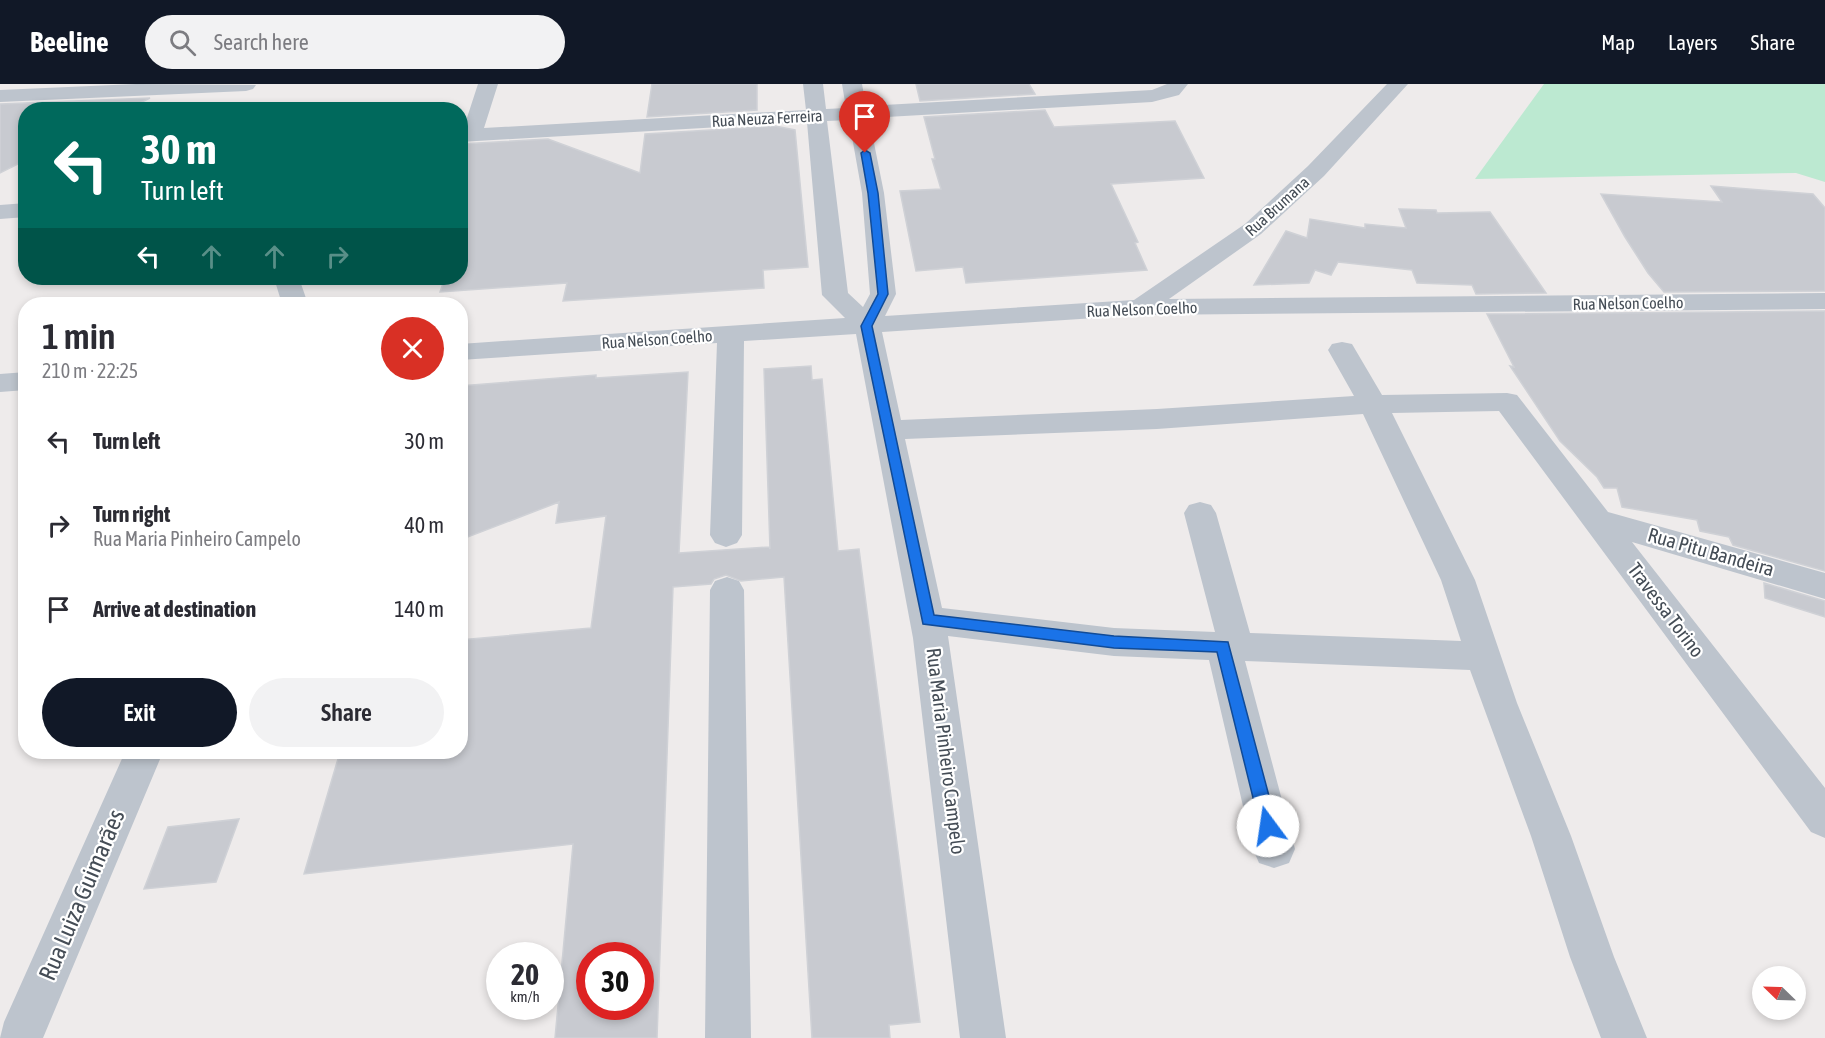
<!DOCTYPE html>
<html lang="en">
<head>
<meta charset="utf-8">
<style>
	:root { --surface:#fff; --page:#f2f2f3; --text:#2b2b33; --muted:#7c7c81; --accent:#111827 }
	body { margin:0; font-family:"Asap Condensed",sans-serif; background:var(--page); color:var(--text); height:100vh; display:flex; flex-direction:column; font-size:22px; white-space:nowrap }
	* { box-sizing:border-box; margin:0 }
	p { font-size:20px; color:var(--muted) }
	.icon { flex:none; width:33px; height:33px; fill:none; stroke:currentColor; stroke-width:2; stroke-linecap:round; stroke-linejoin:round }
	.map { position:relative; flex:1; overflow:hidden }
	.details { position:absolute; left:18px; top:213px; width:450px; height:462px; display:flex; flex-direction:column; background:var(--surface); border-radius:24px; box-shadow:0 3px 9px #0003 }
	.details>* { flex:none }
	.hud { position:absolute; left:18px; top:18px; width:450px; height:183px; border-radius:24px; box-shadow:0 3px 9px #0003; background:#00695c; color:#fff; overflow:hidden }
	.needle { width:39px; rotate:293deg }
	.fabs { position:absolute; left:1752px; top:882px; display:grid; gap:12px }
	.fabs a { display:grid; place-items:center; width:54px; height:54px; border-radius:50%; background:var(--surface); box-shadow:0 3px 9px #0003; font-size:30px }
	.speed { position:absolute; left:486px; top:858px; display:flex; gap:12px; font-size:30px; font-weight:700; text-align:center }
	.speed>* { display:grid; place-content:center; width:78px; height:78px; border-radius:50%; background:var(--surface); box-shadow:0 3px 9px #0003; line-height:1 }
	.speed small { font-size:15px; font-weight:400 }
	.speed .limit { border:9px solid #d22; background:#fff; color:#111 }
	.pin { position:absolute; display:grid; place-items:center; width:51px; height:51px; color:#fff; margin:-62px -26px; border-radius:50% 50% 50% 0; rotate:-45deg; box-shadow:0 0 6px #0007 }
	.pin .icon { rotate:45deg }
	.me { position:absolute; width:66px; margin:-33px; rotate:346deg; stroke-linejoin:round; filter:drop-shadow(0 0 4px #0008) }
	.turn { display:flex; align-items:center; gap:21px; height:126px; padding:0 24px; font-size:27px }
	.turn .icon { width:78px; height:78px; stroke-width:2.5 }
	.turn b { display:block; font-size:42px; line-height:51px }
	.lanes { display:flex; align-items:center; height:57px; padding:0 24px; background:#0003; justify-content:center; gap:30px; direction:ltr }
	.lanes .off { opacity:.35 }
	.round { display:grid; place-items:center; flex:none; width:63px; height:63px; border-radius:32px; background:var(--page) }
	.overview { display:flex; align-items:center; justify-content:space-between; height:102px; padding:0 24px }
	h1 { font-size:36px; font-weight:600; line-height:45px }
	.button { display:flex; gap:12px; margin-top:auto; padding:12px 24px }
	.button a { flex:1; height:69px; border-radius:36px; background:var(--accent); color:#fff; font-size:24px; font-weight:600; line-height:69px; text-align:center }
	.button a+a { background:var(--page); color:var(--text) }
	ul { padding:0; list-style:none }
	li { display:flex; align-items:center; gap:18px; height:84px; padding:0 24px }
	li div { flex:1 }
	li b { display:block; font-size:22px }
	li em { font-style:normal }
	header { display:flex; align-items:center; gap:36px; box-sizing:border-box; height:84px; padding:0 30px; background:var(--accent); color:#fff }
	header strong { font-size:28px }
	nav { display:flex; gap:33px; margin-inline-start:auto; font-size:21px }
	.search { width:420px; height:54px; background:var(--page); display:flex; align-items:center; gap:15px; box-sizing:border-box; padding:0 21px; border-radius:33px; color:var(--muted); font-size:22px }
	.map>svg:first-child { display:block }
	.green { fill:#bce9d1 }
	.building { fill:#c8cad0; stroke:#cfd1d6; stroke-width:1.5; fill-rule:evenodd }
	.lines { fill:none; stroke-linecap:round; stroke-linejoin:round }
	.street { fill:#bdc4cd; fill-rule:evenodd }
	.route { fill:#1a73e8; stroke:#114b97; stroke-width:1.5 }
	.labels { text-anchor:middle; stroke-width:4.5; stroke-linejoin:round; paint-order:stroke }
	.far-street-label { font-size:16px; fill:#454d56; stroke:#fff }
	.street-label { font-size:20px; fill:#454d56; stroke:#fff }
	.near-street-label { font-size:24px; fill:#454d56; stroke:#fff }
</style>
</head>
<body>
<header>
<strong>Beeline</strong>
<div class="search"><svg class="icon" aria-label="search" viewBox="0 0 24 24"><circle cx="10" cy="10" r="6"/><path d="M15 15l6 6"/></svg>Search here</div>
<nav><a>Map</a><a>Layers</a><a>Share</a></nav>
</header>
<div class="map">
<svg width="1825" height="954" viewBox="0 0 1825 954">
	<rect width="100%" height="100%" fill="#eeebeb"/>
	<path class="green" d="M1544,0H1825V98L1796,89L1475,95Z"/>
	<path class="building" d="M652,0H757V26L647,33Z
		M916,0H1029L1035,10L920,17Z
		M150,14L126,26H26V76L0,89V20Z
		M1045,26L1054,43L1175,37L1204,94L1111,100L1138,158L1135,159L1147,186L966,199L963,183L916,187L900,107L941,105L932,75H935L924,33Z
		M775,42L795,46L808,183L763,186L764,204L563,217L567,199L440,208L445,194H460V60L548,55L640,89L645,50Z
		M1711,102L1813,110L1825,124V207L1664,208L1648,189L1625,153L1601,110L1722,118Z
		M1399,125L1436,126L1437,129L1490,128L1546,209L1476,210L1472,201L1417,199L1412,186L1338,178L1331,191L1315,186L1309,199L1254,201L1286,147L1307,154L1310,135L1365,144V140L1406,144Z
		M1825,227V487L1733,461L1729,453L1700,447L1697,436L1622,423L1617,404H1604L1597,393L1560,357L1510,282L1514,283L1487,230Z
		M811,282L812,296L822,295L838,467L859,465L920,938L889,941L890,954H812L784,493L741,497L726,491L714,495L711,500L673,503L657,954H555L573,760L304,790L340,668H460V556L591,544L606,432L556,439L559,418L460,456V302L596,291V294L688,288L679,469L769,463L770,465L764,285ZM590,872H640V922H590Z
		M1764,499L1825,517V533L1765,514Z
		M239,735L216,798L144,805L168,743Z"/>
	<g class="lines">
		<path class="street" d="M136,0L256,1L253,5L246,7L0,18V6Z
			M478,0H498L484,44L806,26L803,0H823L826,25L846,24L842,0H862L866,22L1152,6L1167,0H1188L1179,11L1152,18L869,34L884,109L896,210L885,232L1134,216L1245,140L1308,82L1387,0H1408L1324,92L1261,150L1169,215L1825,209V225L1140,231L882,248L901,336L1157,325L1354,312L1328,266L1332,260L1342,258L1352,260L1382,311L1507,309L1517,311L1608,428L1825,489V515L1632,458L1825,704V754L1811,748L1499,327L1392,329L1475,496L1517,619L1571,752L1614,873L1647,954H1601L1570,873L1531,752L1470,586L1245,577L1295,765L1289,779L1274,784L1259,779L1253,765L1209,576L1114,572L948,552L1006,954H960L913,554L856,250L744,257L742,451L737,459L726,463L715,459L710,451L717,259L460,276V260L845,234L822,211L807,38L460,58V46H463ZM849,36L862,109L870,210L863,223L848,209L827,37ZM1363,330L1441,496L1461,557L1250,549L1216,429L1211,421L1200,418L1189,421L1184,429L1215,548L1114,544L942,524L905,355L1157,345Z
			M26,119V133L0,135V121Z
			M274,194H299L308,220H282Z
			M26,288V306L0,308V290Z
			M727,493L739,497L744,506L751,954H705L710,506L715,497Z
			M125,668H163L43,954H0L4,938Z"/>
	</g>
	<path class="route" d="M865,66L870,69L878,109L888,210L872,242L934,531L1114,552L1228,558L1277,742L1274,748L1268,750L1262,748L1260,742L1217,568L1114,564L923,540L861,242L878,210L868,109L861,69Z"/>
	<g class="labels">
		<g class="far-street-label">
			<text transform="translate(767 34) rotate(-3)" y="6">Rua Neuza Ferreira</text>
			<text transform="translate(1277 122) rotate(-42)" y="6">Rua Brumana</text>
			<text transform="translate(1628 219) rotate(-1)" y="6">Rua Nelson Coelho</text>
			<text transform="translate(1142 225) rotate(-2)" y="6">Rua Nelson Coelho</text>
			<text transform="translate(657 255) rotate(-4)" y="6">Rua Nelson Coelho</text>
		</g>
		<g class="street-label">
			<text transform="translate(1711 468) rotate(16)" y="7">Rua Pitu Bandeira</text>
			<text transform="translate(1666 526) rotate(53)" y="7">Travessa Torino</text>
			<text transform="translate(946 667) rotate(83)" y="7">Rua Maria Pinheiro Campelo</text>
		</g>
		<g class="near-street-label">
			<text transform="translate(82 811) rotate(-67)" y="8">Rua Luiza Guimarães</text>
		</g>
	</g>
</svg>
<div class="fabs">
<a><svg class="needle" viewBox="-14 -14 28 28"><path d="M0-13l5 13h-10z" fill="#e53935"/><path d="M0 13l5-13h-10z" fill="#7c7c81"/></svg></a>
</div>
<div class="speed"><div>20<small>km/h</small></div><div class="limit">30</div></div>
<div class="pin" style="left:865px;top:69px;background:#d93025"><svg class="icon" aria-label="arrive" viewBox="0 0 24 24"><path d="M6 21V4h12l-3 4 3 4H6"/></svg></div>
<svg class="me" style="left:1268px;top:742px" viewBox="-20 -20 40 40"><circle r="19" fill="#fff"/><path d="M0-13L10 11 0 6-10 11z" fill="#1a73e8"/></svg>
<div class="hud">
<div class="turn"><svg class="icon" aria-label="left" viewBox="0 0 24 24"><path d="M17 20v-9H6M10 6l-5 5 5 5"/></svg><div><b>30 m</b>Turn left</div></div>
<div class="lanes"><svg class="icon" aria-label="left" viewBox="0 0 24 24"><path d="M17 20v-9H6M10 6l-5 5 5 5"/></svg><svg class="icon off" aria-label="ahead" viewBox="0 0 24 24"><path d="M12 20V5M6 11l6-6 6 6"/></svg><svg class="icon off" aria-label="ahead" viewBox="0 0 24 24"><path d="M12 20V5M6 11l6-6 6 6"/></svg><svg class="icon off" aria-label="right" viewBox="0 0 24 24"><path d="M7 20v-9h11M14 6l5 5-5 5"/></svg></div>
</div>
<section class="details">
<div class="overview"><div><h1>1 min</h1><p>210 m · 22:25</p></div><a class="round" style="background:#d93025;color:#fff"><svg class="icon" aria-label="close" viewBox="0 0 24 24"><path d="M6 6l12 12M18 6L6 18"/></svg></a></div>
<ul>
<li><svg class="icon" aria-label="left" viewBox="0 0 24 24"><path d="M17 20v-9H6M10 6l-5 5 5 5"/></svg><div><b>Turn left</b></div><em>30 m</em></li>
<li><svg class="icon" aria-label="right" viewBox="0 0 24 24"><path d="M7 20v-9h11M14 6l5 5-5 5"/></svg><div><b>Turn right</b><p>Rua Maria Pinheiro Campelo</p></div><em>40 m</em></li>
<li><svg class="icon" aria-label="arrive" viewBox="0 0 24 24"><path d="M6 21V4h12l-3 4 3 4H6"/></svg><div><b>Arrive at destination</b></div><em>140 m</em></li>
</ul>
<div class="button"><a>Exit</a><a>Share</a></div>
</section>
</div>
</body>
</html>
